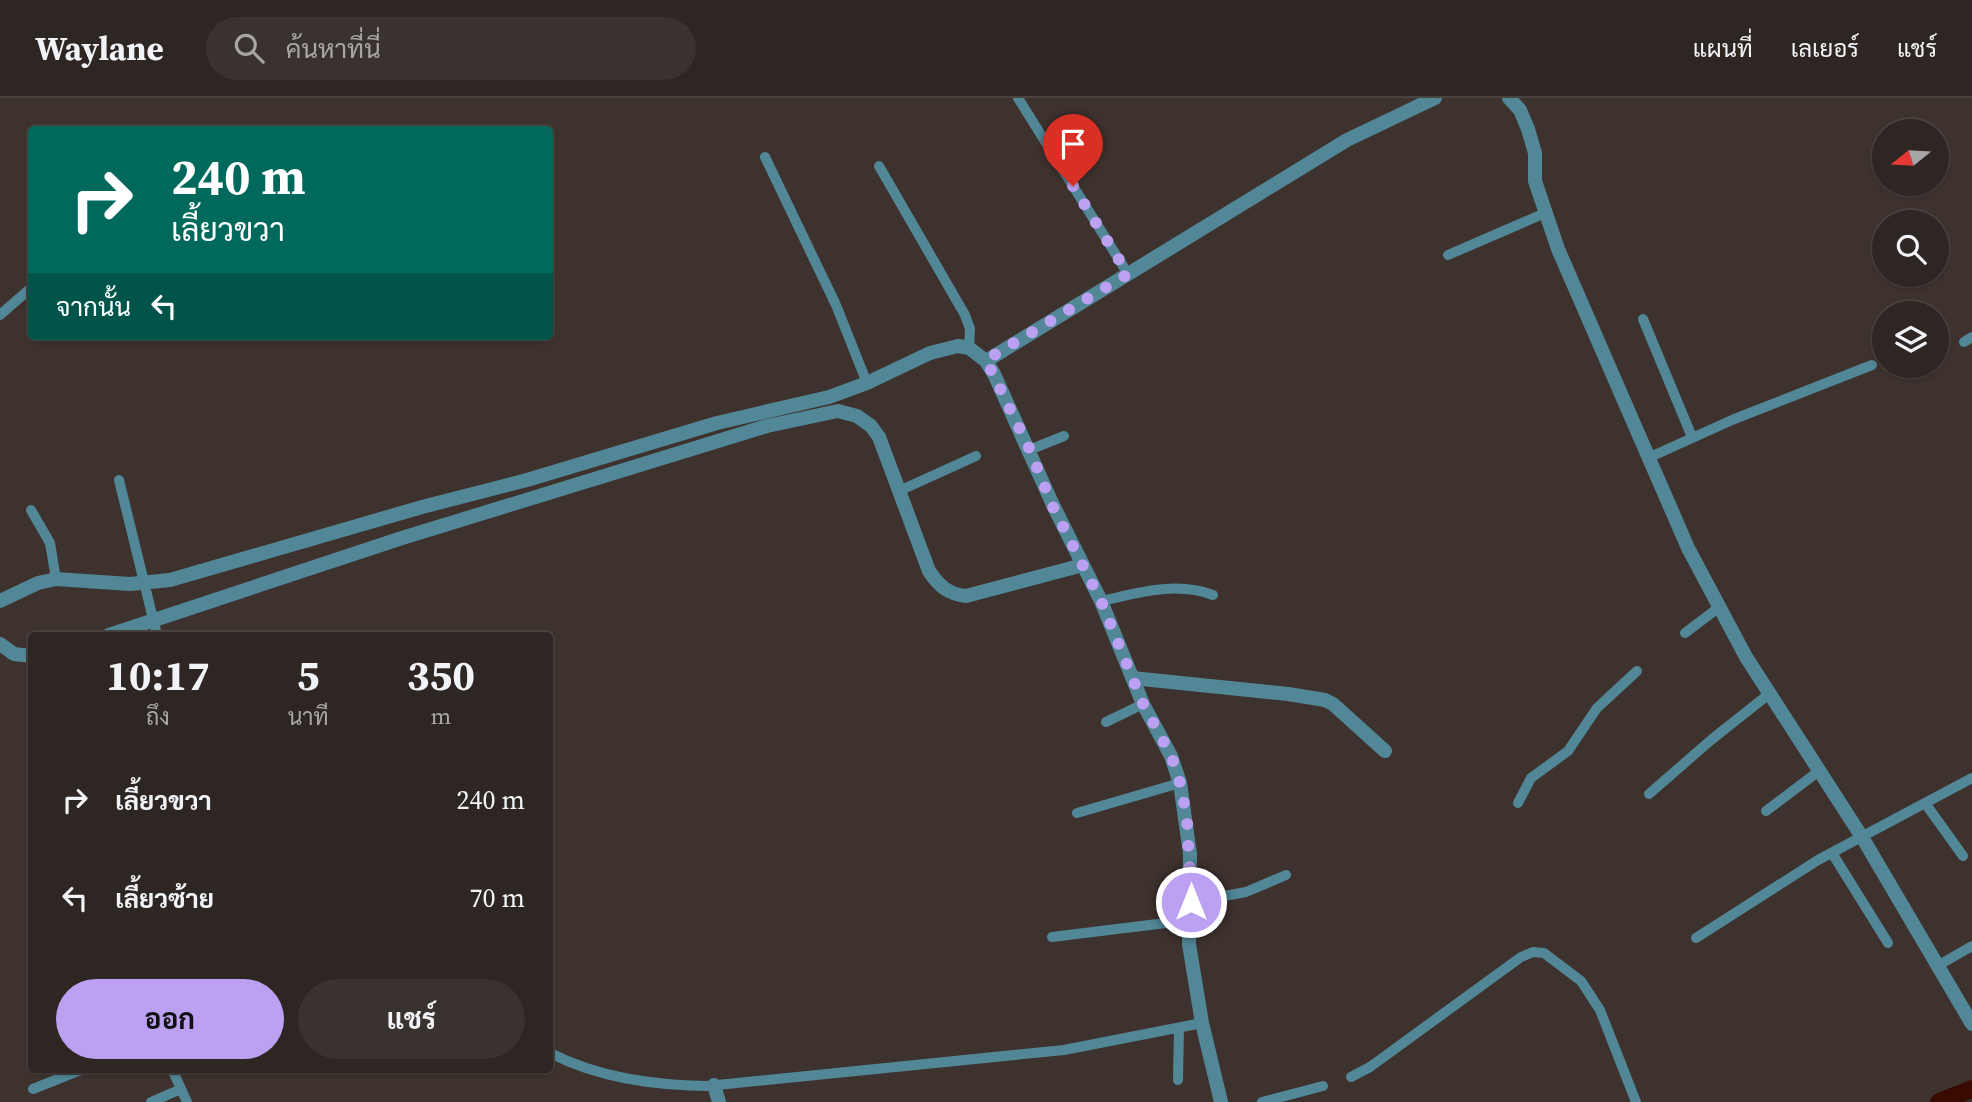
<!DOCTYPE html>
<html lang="th">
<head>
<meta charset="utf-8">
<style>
	:root { --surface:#2e2622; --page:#3a322f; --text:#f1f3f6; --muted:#a7a5a5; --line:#494340; --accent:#bca0f2 }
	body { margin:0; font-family:"Source Serif 4",Sarabun,serif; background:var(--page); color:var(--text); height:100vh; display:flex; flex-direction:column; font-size:26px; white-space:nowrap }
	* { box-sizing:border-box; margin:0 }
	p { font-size:23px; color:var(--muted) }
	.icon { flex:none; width:38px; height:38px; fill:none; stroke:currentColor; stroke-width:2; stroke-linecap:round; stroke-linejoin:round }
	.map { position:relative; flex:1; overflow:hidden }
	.sheet { position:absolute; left:28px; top:534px; width:525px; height:441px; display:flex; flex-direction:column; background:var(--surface); border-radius:7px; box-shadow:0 2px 5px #0004,0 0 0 2px var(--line) }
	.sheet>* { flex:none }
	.top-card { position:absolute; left:28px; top:28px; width:525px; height:214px; border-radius:7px; box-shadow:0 2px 5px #0004,0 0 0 2px var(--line); background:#00695c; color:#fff; overflow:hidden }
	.needle { width:46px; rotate:252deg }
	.fabs { position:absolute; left:1872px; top:21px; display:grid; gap:14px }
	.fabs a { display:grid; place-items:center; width:77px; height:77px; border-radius:50%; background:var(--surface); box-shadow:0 2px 5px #0004,0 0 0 2px var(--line); font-size:35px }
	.pin { position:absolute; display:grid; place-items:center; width:60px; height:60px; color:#fff; margin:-72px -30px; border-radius:50% 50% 50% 0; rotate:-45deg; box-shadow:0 0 7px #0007 }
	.pin .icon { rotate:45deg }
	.me { position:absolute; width:77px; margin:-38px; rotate:0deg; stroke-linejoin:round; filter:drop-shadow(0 0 5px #0008) }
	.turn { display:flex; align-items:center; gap:24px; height:147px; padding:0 28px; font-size:32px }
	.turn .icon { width:91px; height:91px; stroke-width:2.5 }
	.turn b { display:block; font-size:49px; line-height:60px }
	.then { display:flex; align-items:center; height:66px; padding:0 28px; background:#0003; gap:14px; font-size:26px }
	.eta { display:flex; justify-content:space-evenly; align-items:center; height:119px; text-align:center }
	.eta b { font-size:42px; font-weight:700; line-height:49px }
	.action { display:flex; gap:14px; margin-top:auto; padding:14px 28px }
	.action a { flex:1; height:80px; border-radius:42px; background:var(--accent); color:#111; font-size:28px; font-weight:700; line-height:80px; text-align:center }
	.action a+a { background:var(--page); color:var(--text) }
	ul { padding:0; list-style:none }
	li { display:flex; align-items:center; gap:21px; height:98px; padding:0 28px }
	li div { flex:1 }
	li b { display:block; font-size:26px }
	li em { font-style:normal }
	header { display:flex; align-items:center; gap:42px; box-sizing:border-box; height:98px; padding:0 35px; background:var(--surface); border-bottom:2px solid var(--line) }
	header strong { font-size:33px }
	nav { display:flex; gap:38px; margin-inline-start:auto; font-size:24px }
	.search { width:490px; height:63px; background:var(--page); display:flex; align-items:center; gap:18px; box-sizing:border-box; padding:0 24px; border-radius:38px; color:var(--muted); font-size:26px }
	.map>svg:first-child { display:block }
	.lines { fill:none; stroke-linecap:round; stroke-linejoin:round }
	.canal { stroke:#390a00; stroke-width:18 }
	.service { stroke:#518797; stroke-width:10 }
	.minor { stroke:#518797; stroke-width:14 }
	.route { stroke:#bca0f2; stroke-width:12; stroke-dasharray:0 21.6 }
</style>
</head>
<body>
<header>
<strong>Waylane</strong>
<div class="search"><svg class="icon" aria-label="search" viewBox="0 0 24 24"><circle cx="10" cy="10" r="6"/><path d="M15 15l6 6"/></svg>ค้นหาที่นี่</div>
<nav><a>แผนที่</a><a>เลเยอร์</a><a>แชร์</a></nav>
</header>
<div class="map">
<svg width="1972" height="1004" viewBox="0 0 1972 1004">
	<rect width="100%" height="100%" fill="#3e322e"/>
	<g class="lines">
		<path class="canal" d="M1939,1004L1972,991"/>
		<path class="service" d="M1018,0L1128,176
			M765,59L836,207L867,285
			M879,68L965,217L970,231L969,250
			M1448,157L1545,115
			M0,217L32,189
			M1643,221L1692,339
			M1964,244L1972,239
			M1029,352L1064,338
			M1648,360L1732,322L1872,267
			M119,382L157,537
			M899,393L976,358
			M31,412L50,445L56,481
			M1101,503C1138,495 1176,483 1213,497
			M1685,535L1718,510
			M1106,624L1143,606
			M1649,696L1711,642L1769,596
			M1518,705L1531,680L1568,653L1597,610L1637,573
			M1925,705L1963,758
			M1766,713L1819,673
			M1077,715L1180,685
			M1832,755L1888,845
			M1191,804L1246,794L1286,777
			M1052,839L1190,822
			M1696,840L1818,762L1972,680
			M1939,867L1972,848
			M550,955C599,980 653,987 707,988L1064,952L1202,925
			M172,971L187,1004
			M1351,979L1370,969L1521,859L1533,854L1544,855L1581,883L1600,912L1636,1004
			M1178,982L1179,930
			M33,991L83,971
			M151,1004L181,991
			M1262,1004L1323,988"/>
		<path class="minor" d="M1509,0L1520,12L1528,31L1535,55V83L1558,151L1688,450L1746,559L1862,739L1972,926
			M986,263L1347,42L1435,0
			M0,503L38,485L56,481L130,486L170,482L422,409L527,382L717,325L829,299L867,285L930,255L958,248L969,250L986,263L994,276L1053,407L1101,503L1143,606L1171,658L1180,685L1190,756L1189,846L1202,925L1221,1004
			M109,537L402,440L767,328L838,313L857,318L871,328L879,339L929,473C939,488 948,496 966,498L1083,467
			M0,546L14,556L32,558
			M1132,580L1288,596L1325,602L1333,606L1385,653
			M714,987L719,1004"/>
	</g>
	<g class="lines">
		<path class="route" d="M1073,88L1128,176L986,262L1030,352L1052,407L1101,503L1143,606L1171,657L1180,685L1187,721L1191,804"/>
	</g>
</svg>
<div class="fabs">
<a><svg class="needle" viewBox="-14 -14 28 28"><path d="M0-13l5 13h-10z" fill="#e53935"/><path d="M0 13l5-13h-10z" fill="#a7a5a5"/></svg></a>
<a><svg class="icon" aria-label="search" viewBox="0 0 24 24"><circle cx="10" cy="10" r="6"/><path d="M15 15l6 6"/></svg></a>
<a><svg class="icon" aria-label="layers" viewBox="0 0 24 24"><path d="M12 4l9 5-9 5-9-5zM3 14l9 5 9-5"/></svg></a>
</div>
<div class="pin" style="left:1073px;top:88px;background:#d93025"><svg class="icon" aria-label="arrive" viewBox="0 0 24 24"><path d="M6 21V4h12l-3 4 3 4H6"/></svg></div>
<svg class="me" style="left:1191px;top:804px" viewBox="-20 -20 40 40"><circle r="17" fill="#bca0f2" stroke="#fff" stroke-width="3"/><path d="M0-11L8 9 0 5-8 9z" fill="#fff"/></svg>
<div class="top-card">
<div class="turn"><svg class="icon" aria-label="right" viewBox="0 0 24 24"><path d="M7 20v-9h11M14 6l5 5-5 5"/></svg><div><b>240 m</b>เลี้ยวขวา</div></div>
<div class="then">จากนั้น<svg class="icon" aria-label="left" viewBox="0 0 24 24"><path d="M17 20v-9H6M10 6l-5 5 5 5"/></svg></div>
</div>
<section class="sheet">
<div class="eta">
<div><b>10:17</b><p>ถึง</p></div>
<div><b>5</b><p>นาที</p></div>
<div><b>350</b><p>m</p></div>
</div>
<ul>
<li><svg class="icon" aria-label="right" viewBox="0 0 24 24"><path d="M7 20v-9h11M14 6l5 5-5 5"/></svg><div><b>เลี้ยวขวา</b></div><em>240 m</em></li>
<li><svg class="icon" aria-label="left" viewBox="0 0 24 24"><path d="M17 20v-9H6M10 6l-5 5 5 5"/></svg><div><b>เลี้ยวซ้าย</b></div><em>70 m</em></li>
</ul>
<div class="action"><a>ออก</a><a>แชร์</a></div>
</section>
</div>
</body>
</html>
